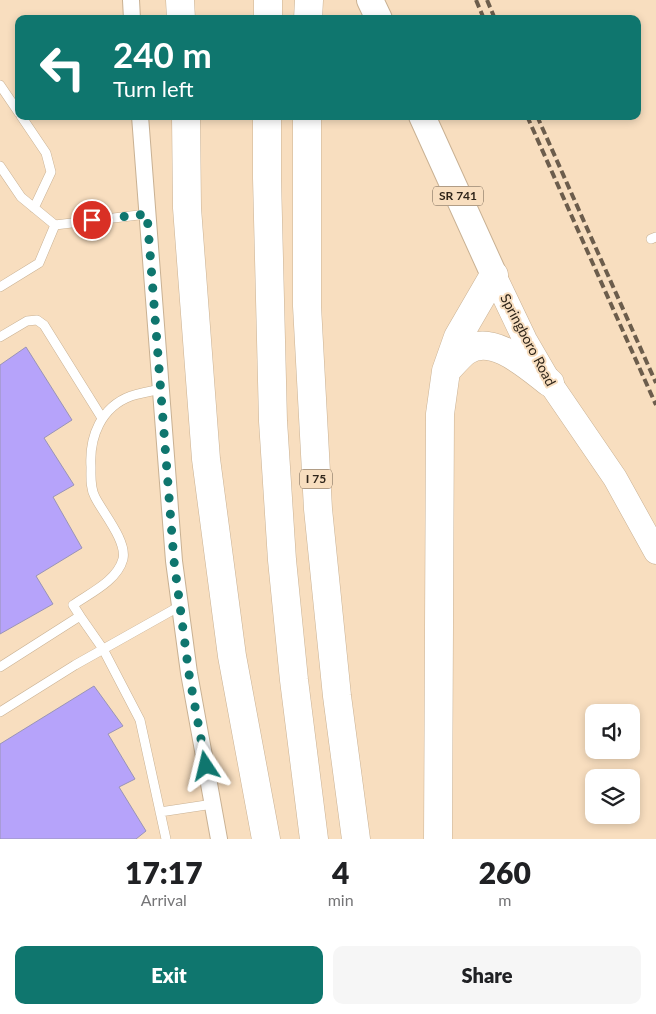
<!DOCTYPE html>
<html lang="en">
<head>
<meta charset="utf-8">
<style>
	:root { --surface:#fff; --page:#f6f6f6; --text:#202124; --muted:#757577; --accent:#0f766e }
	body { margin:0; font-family:Lato,sans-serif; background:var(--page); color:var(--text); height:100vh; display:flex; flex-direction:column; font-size:19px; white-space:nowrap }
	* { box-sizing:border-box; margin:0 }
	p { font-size:16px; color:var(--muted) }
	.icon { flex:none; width:28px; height:28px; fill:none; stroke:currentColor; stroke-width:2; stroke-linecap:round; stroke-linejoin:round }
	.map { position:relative; height:839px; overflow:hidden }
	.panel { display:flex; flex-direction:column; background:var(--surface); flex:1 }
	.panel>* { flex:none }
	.hud { position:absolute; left:15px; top:15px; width:626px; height:105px; border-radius:10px; box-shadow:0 2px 8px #0003; background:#0f766e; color:#fff; overflow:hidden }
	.tools { position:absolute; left:585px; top:704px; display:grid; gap:10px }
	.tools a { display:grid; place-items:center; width:55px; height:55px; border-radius:10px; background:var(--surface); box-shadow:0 2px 8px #0003; font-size:25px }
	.pin { position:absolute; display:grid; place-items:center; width:42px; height:42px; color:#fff; margin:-21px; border:2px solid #fff; border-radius:50%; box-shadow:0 1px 5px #0007 }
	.me { position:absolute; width:55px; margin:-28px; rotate:350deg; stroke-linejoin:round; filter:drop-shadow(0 0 4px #0008) }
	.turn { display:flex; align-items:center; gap:18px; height:105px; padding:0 15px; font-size:22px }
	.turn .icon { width:65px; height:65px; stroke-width:2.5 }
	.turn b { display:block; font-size:35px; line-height:42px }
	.eta { display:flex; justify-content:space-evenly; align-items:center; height:85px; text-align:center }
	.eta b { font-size:30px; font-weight:800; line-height:35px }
	.primary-button { display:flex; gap:10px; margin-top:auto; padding:10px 15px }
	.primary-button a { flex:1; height:58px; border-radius:10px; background:var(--accent); color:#fff; font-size:20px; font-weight:800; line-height:58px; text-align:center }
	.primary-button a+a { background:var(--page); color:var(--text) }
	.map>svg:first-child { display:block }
	.building { fill:#b6a3fa; stroke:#9a94b6 }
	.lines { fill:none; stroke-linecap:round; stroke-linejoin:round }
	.lane-casing { stroke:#c9b193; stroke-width:10 }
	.street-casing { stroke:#c9b193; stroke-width:18 }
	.secondary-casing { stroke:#c9b193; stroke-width:25 }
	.primary-casing { stroke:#c9b193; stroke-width:28 }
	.highway-casing { stroke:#c9b193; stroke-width:29 }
	.lane { stroke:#fff; stroke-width:9 }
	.street { stroke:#fff; stroke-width:16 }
	.secondary { stroke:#fff; stroke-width:24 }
	.primary { stroke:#fff; stroke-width:26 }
	.highway { stroke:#fff; stroke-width:28 }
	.rail { stroke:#6c5d4c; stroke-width:4; stroke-dasharray:8 4; stroke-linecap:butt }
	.route { stroke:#0f766e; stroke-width:9; stroke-dasharray:0 16.2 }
	.labels { text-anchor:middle; stroke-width:4; stroke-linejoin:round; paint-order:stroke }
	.shield { fill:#f8debf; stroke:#6b5c4c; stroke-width:1 }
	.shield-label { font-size:12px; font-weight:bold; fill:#2f251a }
	.street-label { font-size:14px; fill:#2f251a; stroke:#f8debf }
</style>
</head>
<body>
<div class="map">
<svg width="656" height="839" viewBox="0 0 656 839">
	<rect width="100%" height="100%" fill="#f8debf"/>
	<path class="building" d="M26,347L72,420L44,438L74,485L53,497L82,548L36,576L53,604L0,634V365Z
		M94,686L123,726L108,734L135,779L119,787L146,831L136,839H0V744Z"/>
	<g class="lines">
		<g class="lane-casing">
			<path id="lane" d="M0,85L19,113
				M21,116L46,153L51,172L34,208
				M0,166L21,197L55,225L147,214
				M651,239L656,237
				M0,287L39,263L55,225
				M0,337L27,321L37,320L44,325L102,418
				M80,616L73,605C90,593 117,581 123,559C127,541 103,513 95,497C90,488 91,477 91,467C89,437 101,407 131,396C141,393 151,391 161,389
				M0,667L80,616L103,649L140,720L166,839
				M0,712L75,665L180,606
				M160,812L213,804"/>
		</g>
		<g class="street-casing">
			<path id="street" d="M131,0L132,19
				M140,116L174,561L189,673L219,839"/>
		</g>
		<g class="secondary-casing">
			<path id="secondary" d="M494,275L525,340L550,383L615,478L656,552"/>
		</g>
		<g class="primary-casing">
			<path id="primary" d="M370,0L379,19
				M422,116L494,275"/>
		</g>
		<g class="highway-casing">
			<path id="highway" d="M180,0L181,19
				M268,19V0
				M308,19L309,0
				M186,116L187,208L206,459L232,656L266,839
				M267,116V178L273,421L282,560L294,680L314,839
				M307,116V306L318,509L337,696L356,839
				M447,370C453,364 459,356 466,351C492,332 530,368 550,383
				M438,839L440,414L446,371L458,337L494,275"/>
		</g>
		<use href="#lane" class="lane"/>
		<use href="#street" class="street"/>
		<use href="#secondary" class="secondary"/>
		<use href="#primary" class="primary"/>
		<use href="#highway" class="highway"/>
		<path class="rail" d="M476,0L484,19
			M487,0L495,19
			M527,116L656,405
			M537,116L656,383"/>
	</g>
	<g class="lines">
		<path class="route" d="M92,220L147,214L174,561L189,674L206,766"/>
	</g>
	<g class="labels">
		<g class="shield">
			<rect x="433" y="186.5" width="50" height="19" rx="4"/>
			<rect x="300" y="469.5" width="32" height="19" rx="4"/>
		</g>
		<g class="shield-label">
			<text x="458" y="200">SR 741</text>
			<text x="316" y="483">I 75</text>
		</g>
		<g class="street-label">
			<text transform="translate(528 340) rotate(62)" y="5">Springboro Road</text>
		</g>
	</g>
</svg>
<div class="tools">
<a><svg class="icon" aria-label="sound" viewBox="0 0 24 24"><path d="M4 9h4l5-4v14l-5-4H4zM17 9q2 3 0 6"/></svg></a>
<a><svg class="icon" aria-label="layers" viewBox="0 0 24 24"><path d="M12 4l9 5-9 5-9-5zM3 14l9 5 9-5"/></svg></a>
</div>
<div class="pin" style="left:92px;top:220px;background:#d93025"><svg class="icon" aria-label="arrive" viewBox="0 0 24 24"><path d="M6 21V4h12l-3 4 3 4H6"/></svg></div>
<svg class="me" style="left:206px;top:766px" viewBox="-20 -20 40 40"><path d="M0-17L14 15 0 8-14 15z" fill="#0f766e" stroke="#fff" stroke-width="4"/></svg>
<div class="hud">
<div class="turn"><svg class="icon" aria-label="left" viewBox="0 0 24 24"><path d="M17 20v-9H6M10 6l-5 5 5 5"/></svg><div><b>240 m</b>Turn left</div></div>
</div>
</div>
<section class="panel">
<div class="eta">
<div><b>17:17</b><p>Arrival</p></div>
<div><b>4</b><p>min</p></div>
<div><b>260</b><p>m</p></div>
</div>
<div class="primary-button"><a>Exit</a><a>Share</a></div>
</section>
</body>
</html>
